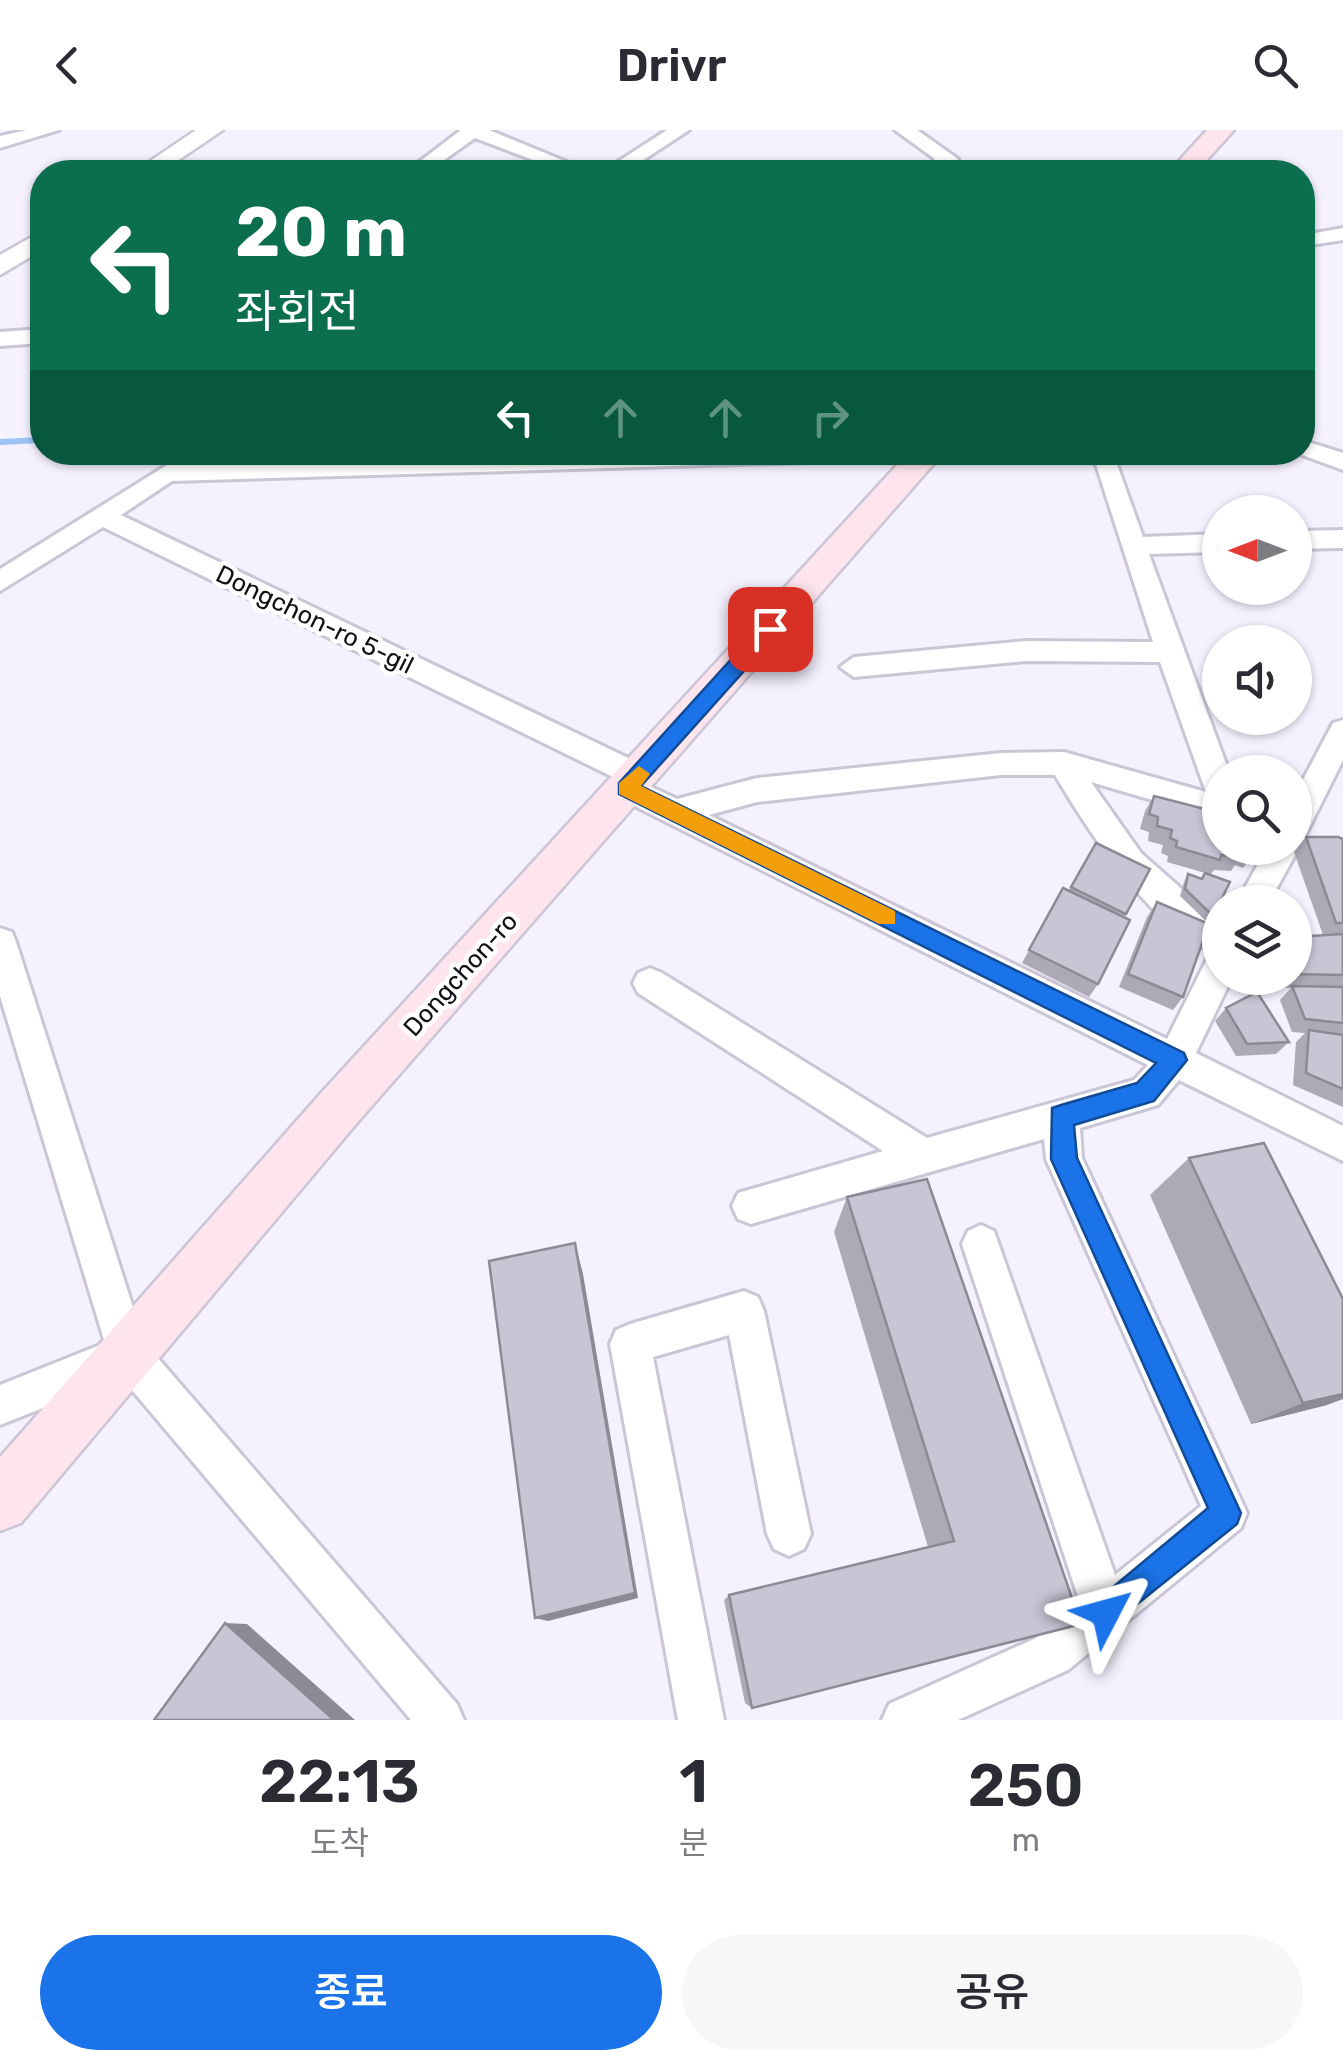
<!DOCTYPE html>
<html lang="ko">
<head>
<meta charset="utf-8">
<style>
	:root { --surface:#fff; --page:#f7f7f7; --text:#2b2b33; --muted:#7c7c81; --accent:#1a73e8 }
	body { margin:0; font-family:Rubik,"Noto Sans KR",sans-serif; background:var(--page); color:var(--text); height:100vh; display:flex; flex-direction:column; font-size:38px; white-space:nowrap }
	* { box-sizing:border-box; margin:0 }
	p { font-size:32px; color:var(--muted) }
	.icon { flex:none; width:55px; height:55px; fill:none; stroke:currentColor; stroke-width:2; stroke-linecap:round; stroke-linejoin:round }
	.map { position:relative; height:1590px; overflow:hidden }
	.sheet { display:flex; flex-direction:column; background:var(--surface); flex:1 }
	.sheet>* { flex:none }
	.hud { position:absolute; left:30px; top:30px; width:1285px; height:305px; border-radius:40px; box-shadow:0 2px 8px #0004; background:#0b6e4f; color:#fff; overflow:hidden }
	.needle { width:65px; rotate:270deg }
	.buttons { position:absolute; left:1202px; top:365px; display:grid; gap:20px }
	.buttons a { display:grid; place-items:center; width:110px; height:110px; border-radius:50%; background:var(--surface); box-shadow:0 2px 8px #0004; font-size:50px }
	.pin { position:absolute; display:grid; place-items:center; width:85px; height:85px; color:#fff; margin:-42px; border-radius:20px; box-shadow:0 5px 15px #0006 }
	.me { position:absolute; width:110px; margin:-55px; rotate:51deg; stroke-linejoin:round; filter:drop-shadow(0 0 8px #0008) }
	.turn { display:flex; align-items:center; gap:35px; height:210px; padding:0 40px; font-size:45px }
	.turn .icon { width:130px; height:130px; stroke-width:2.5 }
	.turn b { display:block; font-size:70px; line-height:85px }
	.lanes { display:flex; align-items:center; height:95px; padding:0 40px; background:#0003; justify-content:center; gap:50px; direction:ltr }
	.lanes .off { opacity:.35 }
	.eta { display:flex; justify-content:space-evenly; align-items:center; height:170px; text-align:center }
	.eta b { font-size:60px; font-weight:600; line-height:70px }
	.cta { display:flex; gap:20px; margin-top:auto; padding:20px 40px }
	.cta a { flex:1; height:115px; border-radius:60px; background:var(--accent); color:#fff; font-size:40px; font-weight:600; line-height:115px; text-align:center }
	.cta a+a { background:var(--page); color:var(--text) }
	header { display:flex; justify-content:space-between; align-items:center; height:130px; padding:0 40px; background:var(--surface); font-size:45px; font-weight:600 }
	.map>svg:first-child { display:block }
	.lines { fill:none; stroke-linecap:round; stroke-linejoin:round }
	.stream { fill:#9dc4f6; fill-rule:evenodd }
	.minor-casing { stroke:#cac6d6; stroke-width:6 }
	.tertiary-casing { stroke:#cac6d6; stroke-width:5 }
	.secondary-casing { stroke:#cac6d6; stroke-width:5 }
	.minor { fill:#fff; fill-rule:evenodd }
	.tertiary { fill:#fff; fill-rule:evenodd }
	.secondary { fill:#fee4ec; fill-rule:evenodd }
	.wall { fill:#ada9b7 }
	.shaded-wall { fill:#8d8a95 }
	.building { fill:#c9c5d5; stroke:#8d8a95; stroke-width:2.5 }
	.route { fill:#1a73e8; stroke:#114b97; stroke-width:2.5 }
	.slow { fill:#f59e0b }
	.labels { text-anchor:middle; stroke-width:9; stroke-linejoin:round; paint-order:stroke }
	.street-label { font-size:25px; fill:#100f14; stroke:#fff }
</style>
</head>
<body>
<header><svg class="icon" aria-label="back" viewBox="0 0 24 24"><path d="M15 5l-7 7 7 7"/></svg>Drivr<svg class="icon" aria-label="search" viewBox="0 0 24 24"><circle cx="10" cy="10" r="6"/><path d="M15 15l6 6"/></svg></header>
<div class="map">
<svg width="1343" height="1590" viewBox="0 0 1343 1590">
	<rect width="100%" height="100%" fill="#f5f1ff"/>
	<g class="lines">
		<path class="stream" d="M42,307V313L0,315V309Z"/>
		<g class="minor-casing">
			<path id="minor" d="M27,0H59L0,18V6Z
				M461,0H489L591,42H565L475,8L427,42H406Z
				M667,0H689L625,42H602Z
				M895,0H917L958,29L941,42H920L935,29Z
				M1343,98V110L1311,115L1302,112L1304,105Z
				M42,199V213L0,216V202Z
				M1302,310L1343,323V340L1294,322H1302Z
				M597,322H887L875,330L172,351L121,385L649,638L653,646L647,655L677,669L757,648L1001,623L1064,622L1206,662L1160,532L1026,531L854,547L840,537L854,527L1026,511L1153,512L1092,322L1114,326L1143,407L1220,404V422L1149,424L1229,642H1220V690L1091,652L1141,723L1220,793V848H1232L1196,923L1343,996V1031L1179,950L1158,975L1080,998L1082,1028L1247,1383L1241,1398L1068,1540L958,1590H882L889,1574L1036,1508L1080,1473L962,1114L968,1101L981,1095L994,1101L1115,1445L1201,1376L1046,1029L1044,1009L751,1094L738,1089L732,1076L738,1063L883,1021L638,863L633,853L638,843L650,838L662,843L927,1008L1134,950L1148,935L615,666L611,658L617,649L103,397L0,461V439L167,335ZM1001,645H1055C1088,701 1153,801 1217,824L1208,827L1167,909L709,685L757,672Z
				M1343,400V418L1295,419V401Z
				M1343,590V630L1306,704L1295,707V665L1333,593Z
				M1295,711L1299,718L1269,772H1237L1267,718H1295Z
				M0,798L12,802L16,812L144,1212L457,1574L464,1590H411L121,1247L0,1295V1255L105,1213L0,866Z
				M744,1161L758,1167L764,1181L811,1404L804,1419L789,1426L774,1419L767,1404L729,1205L653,1227L724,1590H678L610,1214L616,1200L630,1194Z"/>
		</g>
		<g class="tertiary-casing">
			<path id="tertiary" d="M196,0H223L161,42H134Z
				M42,101V120L0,145V125Z"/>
		</g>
		<g class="secondary-casing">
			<path id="secondary" d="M1207,0H1234L1196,42H1169Z
				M909,322H944L356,994L21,1393L0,1401V1327L322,962Z"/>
		</g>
		<use href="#minor" class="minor"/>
		<use href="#tertiary" class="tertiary"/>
		<use href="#secondary" class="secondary"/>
	</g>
	<path class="wall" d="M1154,666L1255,718L1254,723L1243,738L1235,735L1231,741L1214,740L1210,745L1213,786L1208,793L1180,766L1184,752L1188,744L1201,749L1205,743L1167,732L1168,726L1161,723L1163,715L1148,711L1149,702L1140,699L1145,681Z
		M1306,707L1343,709V977L1293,955L1296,912L1305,903L1292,902L1280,870L1291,858L1272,857L1269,848H1295V807L1323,805L1294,722Z
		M1096,713L1150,739L1124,788L1098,854L1089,867L1022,833L1063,758L1068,761Z
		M1157,772L1183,867L1173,880L1119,857L1147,787Z
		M1226,878L1289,912L1276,924L1236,926L1215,891Z
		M1189,1028L1327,1275L1251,1294L1150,1065Z
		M847,1067L1081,1494L752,1578L745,1573L724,1470L729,1465L928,1417L834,1102Z"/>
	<path class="shaded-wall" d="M575,1113L583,1144L638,1468L548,1491L535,1488Z
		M1343,1264V1269L1327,1275L1251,1294L1303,1273Z
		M225,1493L247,1494L355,1590H334Z"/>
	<path class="building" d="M1154,666L1220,683V718H1255L1254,723L1242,720L1241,726L1221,725L1220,730L1176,717L1177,711L1170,708L1172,700L1157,696L1158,687L1149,684Z
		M1306,707H1338L1343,709V793H1336Z
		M1096,713L1150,739L1126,784L1071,757Z
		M1205,743L1230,752L1213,786L1185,759L1188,744L1202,749Z
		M1063,758L1130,790L1098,854L1029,820Z
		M1157,772L1209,794L1183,867L1128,844Z
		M1343,804V845L1295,844V807Z
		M1292,856L1343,857V893L1305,889Z
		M1257,862L1289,912L1247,914L1226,878Z
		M1309,900L1343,905V959L1306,943Z
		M1264,1013L1343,1169V1264L1303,1273L1189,1028Z
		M927,1049L1081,1494L752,1578L729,1465L954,1411L847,1067Z
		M575,1113L635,1463L535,1488L489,1131Z
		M225,1493L334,1590H154Z"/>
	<path class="route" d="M770,492L777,494V504L641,656L1184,923L1187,930L1154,971L1074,995L1077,1028L1241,1383L1237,1394L1106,1499L1095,1494L1090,1483L1095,1472L1208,1378L1051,1029L1052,978L1061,975L1137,953L1156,933L619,664V653L763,494Z"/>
	<path class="slow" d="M639,636L650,644L641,656L895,781V794H879L619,664V653Z"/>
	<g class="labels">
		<g class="street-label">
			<text transform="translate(315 489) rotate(26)" y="9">Dongchon-ro 5-gil</text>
			<text transform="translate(460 844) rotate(-48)" y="9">Dongchon-ro</text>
		</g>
	</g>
</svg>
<div class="buttons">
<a><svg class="needle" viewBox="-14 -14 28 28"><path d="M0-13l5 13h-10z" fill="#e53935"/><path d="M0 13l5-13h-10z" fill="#7c7c81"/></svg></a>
<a><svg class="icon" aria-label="sound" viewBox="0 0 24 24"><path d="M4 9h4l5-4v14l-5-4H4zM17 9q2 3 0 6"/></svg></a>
<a><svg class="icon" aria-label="search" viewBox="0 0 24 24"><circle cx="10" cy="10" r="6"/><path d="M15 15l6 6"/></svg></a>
<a><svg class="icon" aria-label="layers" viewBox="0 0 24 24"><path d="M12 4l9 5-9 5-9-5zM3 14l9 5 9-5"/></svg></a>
</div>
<div class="pin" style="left:770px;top:499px;background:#d93025"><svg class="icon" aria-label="arrive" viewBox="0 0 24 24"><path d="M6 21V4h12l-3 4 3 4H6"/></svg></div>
<svg class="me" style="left:1106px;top:1483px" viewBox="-20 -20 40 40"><path d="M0-17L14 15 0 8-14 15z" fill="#1a73e8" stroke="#fff" stroke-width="4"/></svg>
<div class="hud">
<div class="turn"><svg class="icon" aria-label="left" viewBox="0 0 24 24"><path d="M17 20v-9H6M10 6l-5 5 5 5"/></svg><div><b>20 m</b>좌회전</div></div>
<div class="lanes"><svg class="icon" aria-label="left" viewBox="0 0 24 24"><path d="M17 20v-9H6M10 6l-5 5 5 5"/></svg><svg class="icon off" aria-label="ahead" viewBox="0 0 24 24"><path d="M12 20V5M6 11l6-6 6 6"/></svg><svg class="icon off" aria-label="ahead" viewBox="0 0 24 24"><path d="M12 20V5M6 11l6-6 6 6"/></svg><svg class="icon off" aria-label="right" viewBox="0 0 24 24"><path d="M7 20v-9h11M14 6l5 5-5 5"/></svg></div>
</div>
</div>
<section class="sheet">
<div class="eta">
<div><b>22:13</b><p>도착</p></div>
<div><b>1</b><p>분</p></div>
<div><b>250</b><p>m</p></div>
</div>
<div class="cta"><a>종료</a><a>공유</a></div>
</section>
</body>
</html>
